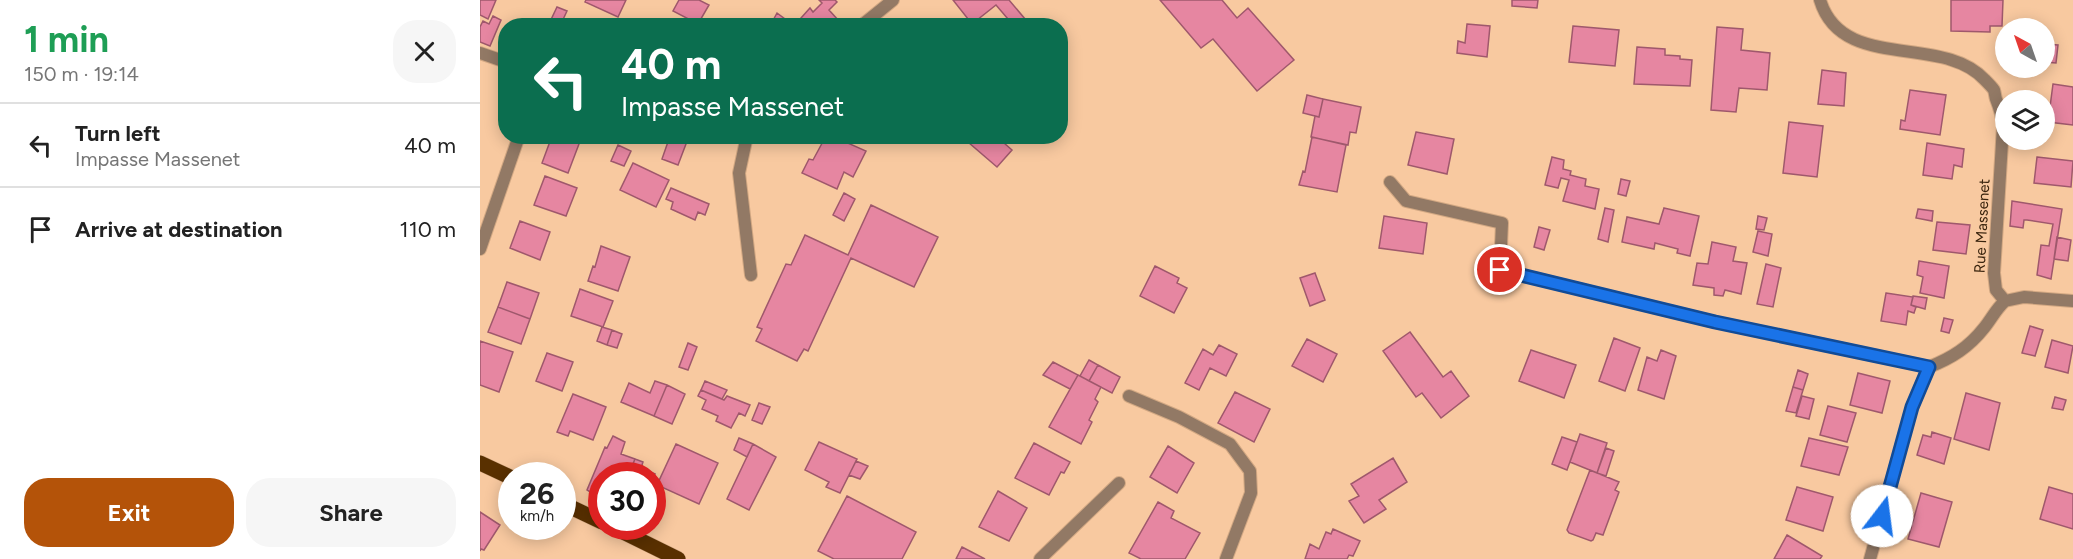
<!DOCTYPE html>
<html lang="en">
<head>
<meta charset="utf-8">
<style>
	:root { --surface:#fff; --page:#f6f6f6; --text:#222; --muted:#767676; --line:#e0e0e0; --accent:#b45309 }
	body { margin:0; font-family:Figtree,sans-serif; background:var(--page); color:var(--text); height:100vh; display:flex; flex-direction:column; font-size:22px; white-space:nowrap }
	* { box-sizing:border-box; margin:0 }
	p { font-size:20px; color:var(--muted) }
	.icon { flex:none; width:33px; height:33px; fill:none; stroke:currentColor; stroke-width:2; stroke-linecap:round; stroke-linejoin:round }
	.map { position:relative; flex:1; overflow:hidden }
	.sheet { display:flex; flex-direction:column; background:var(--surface); width:480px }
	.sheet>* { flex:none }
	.hud { position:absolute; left:18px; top:18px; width:570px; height:126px; border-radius:24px; box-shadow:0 3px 15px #0003; background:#0b6e4f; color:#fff; overflow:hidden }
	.needle { width:39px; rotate:320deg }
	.tools { position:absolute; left:1515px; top:18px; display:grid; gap:12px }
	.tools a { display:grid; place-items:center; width:60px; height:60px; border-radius:50%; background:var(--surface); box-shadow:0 3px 15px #0003; font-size:30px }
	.speed { position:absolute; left:18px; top:462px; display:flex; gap:12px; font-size:30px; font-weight:700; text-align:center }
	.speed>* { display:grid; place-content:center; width:78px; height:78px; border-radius:50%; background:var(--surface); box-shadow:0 3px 15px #0003; line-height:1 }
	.speed small { font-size:15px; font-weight:400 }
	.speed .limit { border:9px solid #d22; background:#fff; color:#111 }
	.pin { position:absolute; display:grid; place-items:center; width:51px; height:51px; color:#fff; margin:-26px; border:3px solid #fff; border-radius:50%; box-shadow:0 2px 6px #0007 }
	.me { position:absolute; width:66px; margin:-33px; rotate:15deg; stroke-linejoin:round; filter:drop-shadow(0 0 4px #0008) }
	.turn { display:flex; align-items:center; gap:21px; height:126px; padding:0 24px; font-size:27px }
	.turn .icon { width:78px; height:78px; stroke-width:2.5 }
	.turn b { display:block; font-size:42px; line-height:51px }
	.round { display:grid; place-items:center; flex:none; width:63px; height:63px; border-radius:24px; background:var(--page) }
	.headline { display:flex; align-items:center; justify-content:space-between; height:102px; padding:0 24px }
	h1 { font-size:36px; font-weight:700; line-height:45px; color:#1e9e55 }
	.primary-button { display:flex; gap:12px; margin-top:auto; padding:12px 24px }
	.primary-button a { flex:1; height:69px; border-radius:24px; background:var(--accent); color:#fff; font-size:24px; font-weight:700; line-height:69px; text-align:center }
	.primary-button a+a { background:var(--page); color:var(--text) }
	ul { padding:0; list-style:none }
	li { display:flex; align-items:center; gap:18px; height:84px; padding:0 24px; border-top:2px solid var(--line) }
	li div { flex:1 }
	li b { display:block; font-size:22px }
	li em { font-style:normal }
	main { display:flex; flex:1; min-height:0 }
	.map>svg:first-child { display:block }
	.building { fill:#e686a1; stroke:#9f586c; stroke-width:1.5 }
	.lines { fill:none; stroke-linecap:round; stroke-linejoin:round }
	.lane-casing { stroke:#d2a883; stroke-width:14 }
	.street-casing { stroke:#d2a883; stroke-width:14 }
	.primary-casing { stroke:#d2a883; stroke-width:16 }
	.lane { stroke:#927965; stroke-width:12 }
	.street { stroke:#927965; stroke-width:12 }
	.primary { stroke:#593000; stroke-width:15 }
	.route-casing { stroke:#114b97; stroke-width:15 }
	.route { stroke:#1a73e8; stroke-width:10 }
	.labels { text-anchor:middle; stroke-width:4.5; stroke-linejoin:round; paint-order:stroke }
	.street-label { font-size:15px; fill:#3a240e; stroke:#f8c9a0 }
</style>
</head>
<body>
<main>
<section class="sheet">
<div class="headline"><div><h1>1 min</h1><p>150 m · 19:14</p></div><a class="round"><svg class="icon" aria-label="close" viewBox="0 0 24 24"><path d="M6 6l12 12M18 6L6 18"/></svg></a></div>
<ul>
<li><svg class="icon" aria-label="left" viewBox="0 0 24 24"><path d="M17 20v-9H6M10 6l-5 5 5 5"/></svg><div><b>Turn left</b><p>Impasse Massenet</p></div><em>40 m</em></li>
<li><svg class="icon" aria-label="arrive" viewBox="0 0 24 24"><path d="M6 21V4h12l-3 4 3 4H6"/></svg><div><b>Arrive at destination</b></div><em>110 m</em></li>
</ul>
<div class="primary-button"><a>Exit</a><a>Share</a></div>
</section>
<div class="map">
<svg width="1593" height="559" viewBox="0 0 1593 559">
	<rect width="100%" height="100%" fill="#f8c9a0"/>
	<path class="building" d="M0,0H16L8,19L0,15Z
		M106,0H146L138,17L105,2Z
		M199,0H219L229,5L218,24L193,11Z
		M339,0H355L357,2L349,10L359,21L353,26H346L343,24L341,26H328L321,18L330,8L333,12L342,3Z
		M473,0H529L551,26H534L516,5L492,24Z
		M680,0H742L757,18L768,8L814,60L777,91L733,39L721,48Z
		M1032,0H1058L1057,8L1032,6Z
		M1471,0H1523L1522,26H1510V32L1471,31Z
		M77,7L87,11L80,26H68Z
		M297,13L309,22L306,26H290Z
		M13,16L21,20L10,46L0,42V27L3,21L9,24Z
		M987,24L1010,26L1007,57L977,53L978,41L985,43Z
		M1093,26L1139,30L1135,66L1089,62Z
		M1237,27L1263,29L1261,50L1290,53L1287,90L1259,88L1256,112L1231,110Z
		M1564,44L1578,45L1576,63L1564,62Z
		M1157,47L1185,49V55L1200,56V59L1212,60L1210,86L1154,84Z
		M1342,70L1366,73L1364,106L1338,104Z
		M1573,84L1593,87V125L1568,122Z
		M1430,90L1466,95L1460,135L1420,129L1421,120L1425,121Z
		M827,95L843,99L839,117L823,113Z
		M843,99L881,107L876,133L870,132L868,145L831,137L835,116L839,117Z
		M1309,122L1343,126L1337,177L1303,173Z
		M936,132L974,139L967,174L928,165Z
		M72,136H102L88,173L62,163Z
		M154,136H177L174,143L165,139L163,143L153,139Z
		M190,136H209L198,165L182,159Z
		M346,136H352L386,151L373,177L364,172L357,189L322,173L329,159L333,160Z
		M481,136H516L532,150L517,167Z
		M832,137L866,145L857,192L819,185L823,171L825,172Z
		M1447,143L1484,149L1482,167L1474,165L1472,179L1443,175Z
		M138,145L151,151L144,166L131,161Z
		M1072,157L1084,160L1083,169L1091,171L1090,175L1106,179L1105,186L1119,189L1115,209L1083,201L1089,180L1081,178L1078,188L1065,185Z
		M1557,157L1593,161L1591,187L1554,183Z
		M153,163L189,180L176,207L140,190Z
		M65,176L97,188L86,216L54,205Z
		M1141,179L1150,181L1146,196L1138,194Z
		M191,188L229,204L225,215L218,212L215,220L191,209L193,202L186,199Z
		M364,193L375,199L364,221L353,215Z
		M1532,201L1582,209L1571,279L1557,275L1561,245L1569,246L1573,224L1547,220H1544L1543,228L1530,226Z
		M391,205L458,237L434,287L371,258L328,351L324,349L317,361L276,341L282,329L277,327L306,264L311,265L325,235L368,255Z
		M1125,208L1134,210L1128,242L1118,239Z
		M1184,208L1219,216L1210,256L1197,253L1198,249L1175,243L1174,249L1142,242L1147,217L1179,224Z
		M1438,209L1453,211L1452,221L1436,218Z
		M904,216L947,223L943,254L899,248Z
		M1278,216L1287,218L1284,230L1276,229Z
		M40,221L70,232L60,260L30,248Z
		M1457,222L1490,225L1486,254L1453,250Z
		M1059,227L1070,230L1064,250L1054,247Z
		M1278,231L1292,234L1288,256L1273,252Z
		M1577,237L1591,240L1588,261L1574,259Z
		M1232,242L1256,247L1253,261L1267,263L1261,294L1245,290L1243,296L1234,295V288L1213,285L1217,263L1228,264Z
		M121,246L150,257L138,291L108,281L113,266L115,267Z
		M1439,261L1469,266L1464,298L1440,293L1443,277L1437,275Z
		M1286,264L1301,268L1293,307L1277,304Z
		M675,266L699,278L697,283L707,288L694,313L660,296Z
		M835,273L845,300L830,306L820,278Z
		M27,282L59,293L50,319L18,307Z
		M100,289L133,301L123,327L91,316Z
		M1406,293L1433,297L1431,305L1436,307L1434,313L1428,311L1426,325L1401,321Z
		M1433,296L1447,298L1445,309L1431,305Z
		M18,307L50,319L41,344L8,332Z
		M1464,318L1473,320L1469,333L1461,331Z
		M1550,326L1563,330L1555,356L1542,353Z
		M122,327L132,330L127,345L117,341Z
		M132,330L142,334L137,348L127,345Z
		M930,332L963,377L971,371L989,396L961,418L942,393L936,397L903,351Z
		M1134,338L1160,348L1145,391L1119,381Z
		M827,339L857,354L843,382L812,366Z
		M1572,340L1593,346L1588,373L1565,367Z
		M0,341L33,352L19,392L0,385Z
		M208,343L217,347L208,370L199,367Z
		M739,345L757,354L746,376L730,368L719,390L705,383L723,349L733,355Z
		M1051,350L1096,365L1084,398L1039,381Z
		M1181,350L1196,356L1184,399L1158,390L1167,357L1177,361Z
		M67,353L93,362L82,391L56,381Z
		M609,360L618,365L609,381L600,376Z
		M573,362L598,375L590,389L563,375Z
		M618,365L640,377L632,393L609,381Z
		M1318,370L1328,374L1323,390L1313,387Z
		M1378,373L1410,381L1402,413L1370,405Z
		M598,375L621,387L615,399L618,402L609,420L612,422L601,444L569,427Z
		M175,381L187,385L174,416L141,402L149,383L170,393Z
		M225,381L247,390L242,399L221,390Z
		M187,385L205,394L192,424L174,416Z
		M1313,387L1323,390L1316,413L1306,411Z
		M221,390L244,400L247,396L270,405L265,416L259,413L251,428L236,421L238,416L222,409L226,400L218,396Z
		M755,392L790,409L774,442L738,423Z
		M1486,393L1520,403L1509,450L1474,439Z
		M93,394L126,407L113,440L90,431L88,436L77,432Z
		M1322,396L1334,399L1329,419L1316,416Z
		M1575,397L1586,400L1583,410L1572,408Z
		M279,403L290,407L282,424L272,420Z
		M1348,406L1376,413L1367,442L1340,435Z
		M1452,432L1471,438L1464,464L1437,455L1443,435L1451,437Z
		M1100,434L1127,443L1117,473L1090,462Z
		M133,436L145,442L141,454L155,459L148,476H122V482L115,495L107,490L125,447L127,448Z
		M1082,437L1097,442L1087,470L1072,464Z
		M259,438L273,444L267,457L254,450Z
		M1329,438L1368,447L1359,475L1321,466Z
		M339,442L377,459L360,493L346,487L349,482L325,470Z
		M554,443L590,462L584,473L581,472L569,495L535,478Z
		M196,444L238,463L219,504L177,485Z
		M273,444L296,457L269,510L247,499Z
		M688,446L714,463L697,493L670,477Z
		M1126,448L1134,451L1126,476L1117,473Z
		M913,458L927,482L899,500L906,509L884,523L869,501L879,496L871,484Z
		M155,459L163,462L161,468L175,474L172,480V476H148Z
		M376,461L388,466L380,479L369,475Z
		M1110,470L1139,482L1135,490L1139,492L1123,535L1116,533L1113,540L1111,541L1089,533L1087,530Z
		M1317,487L1353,497L1343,531L1306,520Z
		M1569,487L1593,494V529L1560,519Z
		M518,491L547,508L529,541L499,527Z
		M1441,493L1472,502L1459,547L1428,539Z
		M367,496L436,532L422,559H354L338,551Z
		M678,502L694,511L691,518L720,533L705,559H661L649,553Z
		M0,512L20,525L4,550L1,549L0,551Z
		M853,529L880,541L873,556L869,555L867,559H825L830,544L839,549L846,532L851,534Z
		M1307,535L1342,556L1340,559H1294Z
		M482,547L505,559H476Z"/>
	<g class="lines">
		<g class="lane-casing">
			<path id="lane" d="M910,182L926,201L1022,223L1020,270"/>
		</g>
		<g class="street-casing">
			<path id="street" d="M1340,0C1362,73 1463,33 1505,80C1508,83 1512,87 1514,90C1515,93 1515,96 1516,99C1520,109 1522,115 1523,126L1514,273L1516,290L1525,301
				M381,26L413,0
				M0,53L26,62
				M267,136L259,173L271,275
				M0,249L39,136
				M1020,270L1235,322L1449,367
				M1525,301L1544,297L1593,301
				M649,396L699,417L750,444L770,471L771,493L746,559
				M560,559L639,483
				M1390,559L1432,407L1449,367C1472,358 1489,347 1504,328C1512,318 1516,309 1525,301"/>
		</g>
		<g class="primary-casing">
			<path id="primary" d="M0,463L32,478
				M82,503L122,522
				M131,526L198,559"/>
		</g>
		<use href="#lane" class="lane"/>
		<use href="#street" class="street"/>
		<use href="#primary" class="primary"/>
	</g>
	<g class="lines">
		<g class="route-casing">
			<path id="route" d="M1020,270L1235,322L1449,367L1432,407L1402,516"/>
		</g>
		<use href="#route" class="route"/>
	</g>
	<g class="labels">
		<g class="street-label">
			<text transform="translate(1502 226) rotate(-87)" y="5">Rue Massenet</text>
		</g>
	</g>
</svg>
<div class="tools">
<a><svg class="needle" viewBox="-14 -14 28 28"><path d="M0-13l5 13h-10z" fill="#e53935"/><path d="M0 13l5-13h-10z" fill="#767676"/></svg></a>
<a><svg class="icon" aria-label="layers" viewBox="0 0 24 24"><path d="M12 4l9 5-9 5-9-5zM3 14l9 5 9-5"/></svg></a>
</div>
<div class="speed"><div>26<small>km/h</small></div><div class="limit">30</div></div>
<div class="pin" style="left:1020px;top:270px;background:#d93025"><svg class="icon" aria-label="arrive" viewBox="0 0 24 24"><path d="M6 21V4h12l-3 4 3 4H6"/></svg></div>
<svg class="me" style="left:1402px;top:516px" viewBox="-20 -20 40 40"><circle r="19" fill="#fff"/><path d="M0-13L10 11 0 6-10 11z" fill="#1a73e8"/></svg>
<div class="hud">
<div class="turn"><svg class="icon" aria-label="left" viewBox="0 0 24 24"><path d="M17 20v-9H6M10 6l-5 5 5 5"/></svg><div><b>40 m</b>Impasse Massenet</div></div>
</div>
</div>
</main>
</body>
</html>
